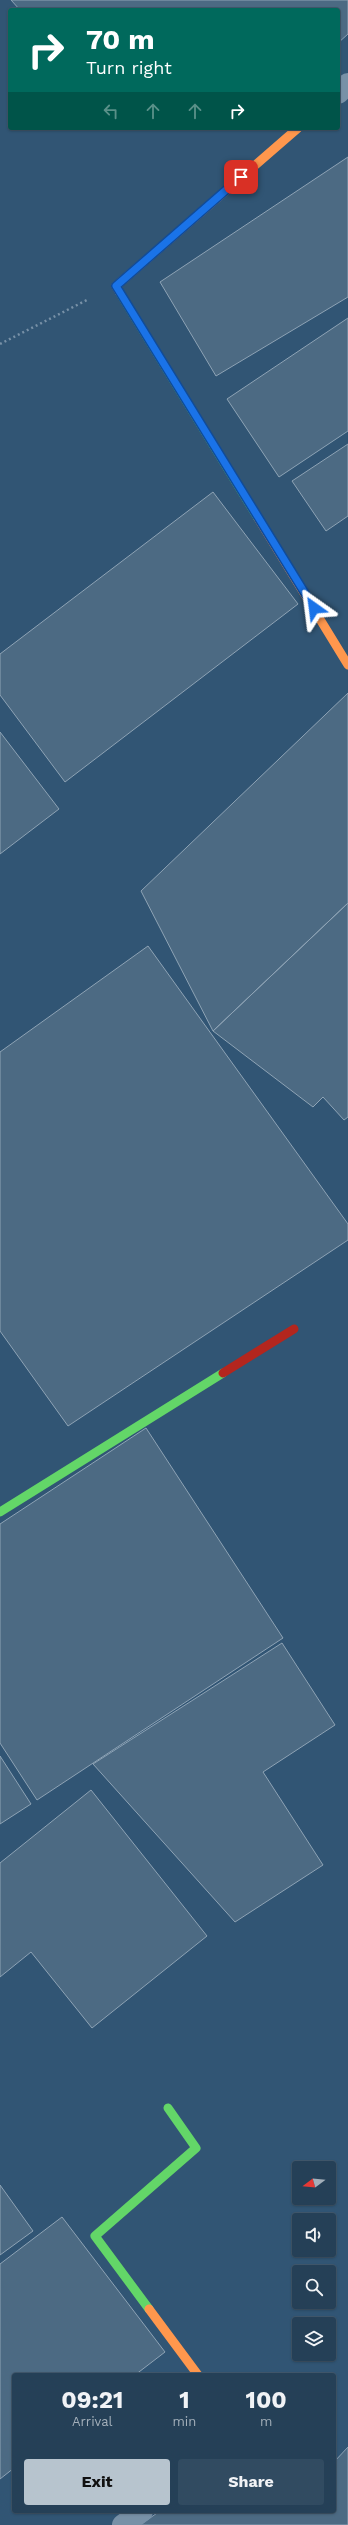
<!DOCTYPE html>
<html lang="en">
<head>
<meta charset="utf-8">
<style>
	:root { --surface:#254057; --page:#314b61; --text:#f1f3f6; --muted:#a3afba; --line:#42596d; --accent:#b7c4ce }
	body { margin:0; font-family:"Work Sans",sans-serif; background:var(--page); color:var(--text); height:100vh; display:flex; flex-direction:column; font-size:15px; white-space:nowrap }
	* { box-sizing:border-box; margin:0 }
	p { font-size:13px; color:var(--muted) }
	.icon { flex:none; width:22px; height:22px; fill:none; stroke:currentColor; stroke-width:2; stroke-linecap:round; stroke-linejoin:round }
	.map { position:relative; flex:1; overflow:hidden }
	.sheet { position:absolute; left:12px; top:2373px; width:324px; height:140px; display:flex; flex-direction:column; background:var(--surface); border-radius:4px; box-shadow:0 1px 3px #0004,0 0 0 1px var(--line) }
	.sheet>* { flex:none }
	.hud { position:absolute; left:8px; top:8px; width:332px; height:122px; border-radius:4px; box-shadow:0 1px 3px #0004,0 0 0 1px var(--line); background:#00695c; color:#fff; overflow:hidden }
	.needle { width:26px; rotate:254deg }
	.fabs { position:absolute; left:292px; top:2161px; display:grid; gap:8px }
	.fabs a { display:grid; place-items:center; width:44px; height:44px; border-radius:4px; background:var(--surface); box-shadow:0 1px 3px #0004,0 0 0 1px var(--line); font-size:20px }
	.pin { position:absolute; display:grid; place-items:center; width:34px; height:34px; color:#fff; margin:-17px; border-radius:8px; box-shadow:0 2px 6px #0006 }
	.me { position:absolute; width:44px; margin:-22px; rotate:329deg; stroke-linejoin:round; filter:drop-shadow(0 0 3px #0008) }
	.turn { display:flex; align-items:center; gap:14px; height:84px; padding:0 12px; font-size:18px }
	.turn .icon { width:52px; height:52px; stroke-width:2.5 }
	.turn b { display:block; font-size:28px; line-height:34px }
	.lanes { display:flex; align-items:center; height:38px; padding:0 12px; background:#0003; justify-content:center; gap:20px; direction:ltr }
	.lanes .off { opacity:.35 }
	.eta { display:flex; justify-content:space-evenly; align-items:center; height:68px; text-align:center }
	.eta b { font-size:24px; font-weight:700; line-height:28px }
	.action { display:flex; gap:8px; margin-top:auto; padding:8px 12px }
	.action a { flex:1; height:46px; border-radius:4px; background:var(--accent); color:#111; font-size:16px; font-weight:700; line-height:46px; text-align:center }
	.action a+a { background:var(--page); color:var(--text) }
	.map>svg:first-child { display:block }
	.building { fill:#4c6a83; stroke:#8ea3b5 }
	.lines { fill:none; stroke-linecap:round; stroke-linejoin:round }
	.path { stroke:#7891a7; stroke-width:2.5; stroke-dasharray:2 3; stroke-linecap:butt }
	.street { stroke:#7891a7; stroke-width:22 }
	.fast { stroke:#63d668; stroke-width:9 }
	.slow { stroke:#ff974d; stroke-width:9 }
	.jam { stroke:#b3261e; stroke-width:9 }
	.route-casing { stroke:#114b97; stroke-width:10 }
	.route { stroke:#1a73e8; stroke-width:7 }
</style>
</head>
<body>
<div class="map">
<svg width="348" height="2525" viewBox="0 0 348 2525">
	<rect width="100%" height="100%" fill="#315574"/>
	<path class="building" d="M11,0H348V34L338,43V10H20Z
		M348,157V297L216,376L160,282Z
		M348,318V431L279,477L227,399Z
		M348,444V516L326,531L292,481Z
		M213,492L298,604L65,782L0,695V654Z
		M348,693V903L213,1031L141,891Z
		M0,732L59,809L0,854Z
		M348,903V1117L344,1120L323,1097L313,1107L213,1031Z
		M148,946L348,1224V1240L68,1426L0,1331V1052Z
		M146,1428L283,1638L37,1800L0,1743V1524Z
		M282,1643L335,1725L263,1772L323,1865L235,1922L93,1764Z
		M0,1756L31,1804L0,1824Z
		M91,1790L207,1936L92,2028L31,1952L0,1977V1863Z
		M0,2185L33,2231L0,2255Z
		M62,2217L165,2352L135,2375H14V2468L0,2479V2264Z
		M348,2447V2525H140L160,2511H334V2462Z"/>
	<g class="lines">
		<path class="path" d="M0,344L89,299"/>
		<path class="street" d="M338,93L348,84
			M123,2525L142,2511"/>
		<path class="fast" d="M120,293L258,518
			M0,1512L223,1373
			M149,2309L95,2236L196,2148L168,2108"/>
		<path class="slow" d="M120,293L116,286L298,128
			M258,518L348,665
			M149,2309L198,2375"/>
		<path class="jam" d="M223,1373L294,1329"/>
	</g>
	<g class="lines">
		<g class="route-casing">
			<path id="route" d="M241,177L116,286L314,608"/>
		</g>
		<use href="#route" class="route"/>
	</g>
</svg>
<div class="fabs">
<a><svg class="needle" viewBox="-14 -14 28 28"><path d="M0-13l5 13h-10z" fill="#e53935"/><path d="M0 13l5-13h-10z" fill="#a3afba"/></svg></a>
<a><svg class="icon" aria-label="sound" viewBox="0 0 24 24"><path d="M4 9h4l5-4v14l-5-4H4zM17 9q2 3 0 6"/></svg></a>
<a><svg class="icon" aria-label="search" viewBox="0 0 24 24"><circle cx="10" cy="10" r="6"/><path d="M15 15l6 6"/></svg></a>
<a><svg class="icon" aria-label="layers" viewBox="0 0 24 24"><path d="M12 4l9 5-9 5-9-5zM3 14l9 5 9-5"/></svg></a>
</div>
<div class="pin" style="left:241px;top:177px;background:#d93025"><svg class="icon" aria-label="arrive" viewBox="0 0 24 24"><path d="M6 21V4h12l-3 4 3 4H6"/></svg></div>
<svg class="me" style="left:314px;top:608px" viewBox="-20 -20 40 40"><path d="M0-17L14 15 0 8-14 15z" fill="#1a73e8" stroke="#fff" stroke-width="4"/></svg>
<div class="hud">
<div class="turn"><svg class="icon" aria-label="right" viewBox="0 0 24 24"><path d="M7 20v-9h11M14 6l5 5-5 5"/></svg><div><b>70 m</b>Turn right</div></div>
<div class="lanes"><svg class="icon off" aria-label="left" viewBox="0 0 24 24"><path d="M17 20v-9H6M10 6l-5 5 5 5"/></svg><svg class="icon off" aria-label="ahead" viewBox="0 0 24 24"><path d="M12 20V5M6 11l6-6 6 6"/></svg><svg class="icon off" aria-label="ahead" viewBox="0 0 24 24"><path d="M12 20V5M6 11l6-6 6 6"/></svg><svg class="icon" aria-label="right" viewBox="0 0 24 24"><path d="M7 20v-9h11M14 6l5 5-5 5"/></svg></div>
</div>
<section class="sheet">
<div class="eta">
<div><b>09:21</b><p>Arrival</p></div>
<div><b>1</b><p>min</p></div>
<div><b>100</b><p>m</p></div>
</div>
<div class="action"><a>Exit</a><a>Share</a></div>
</section>
</div>
</body>
</html>
